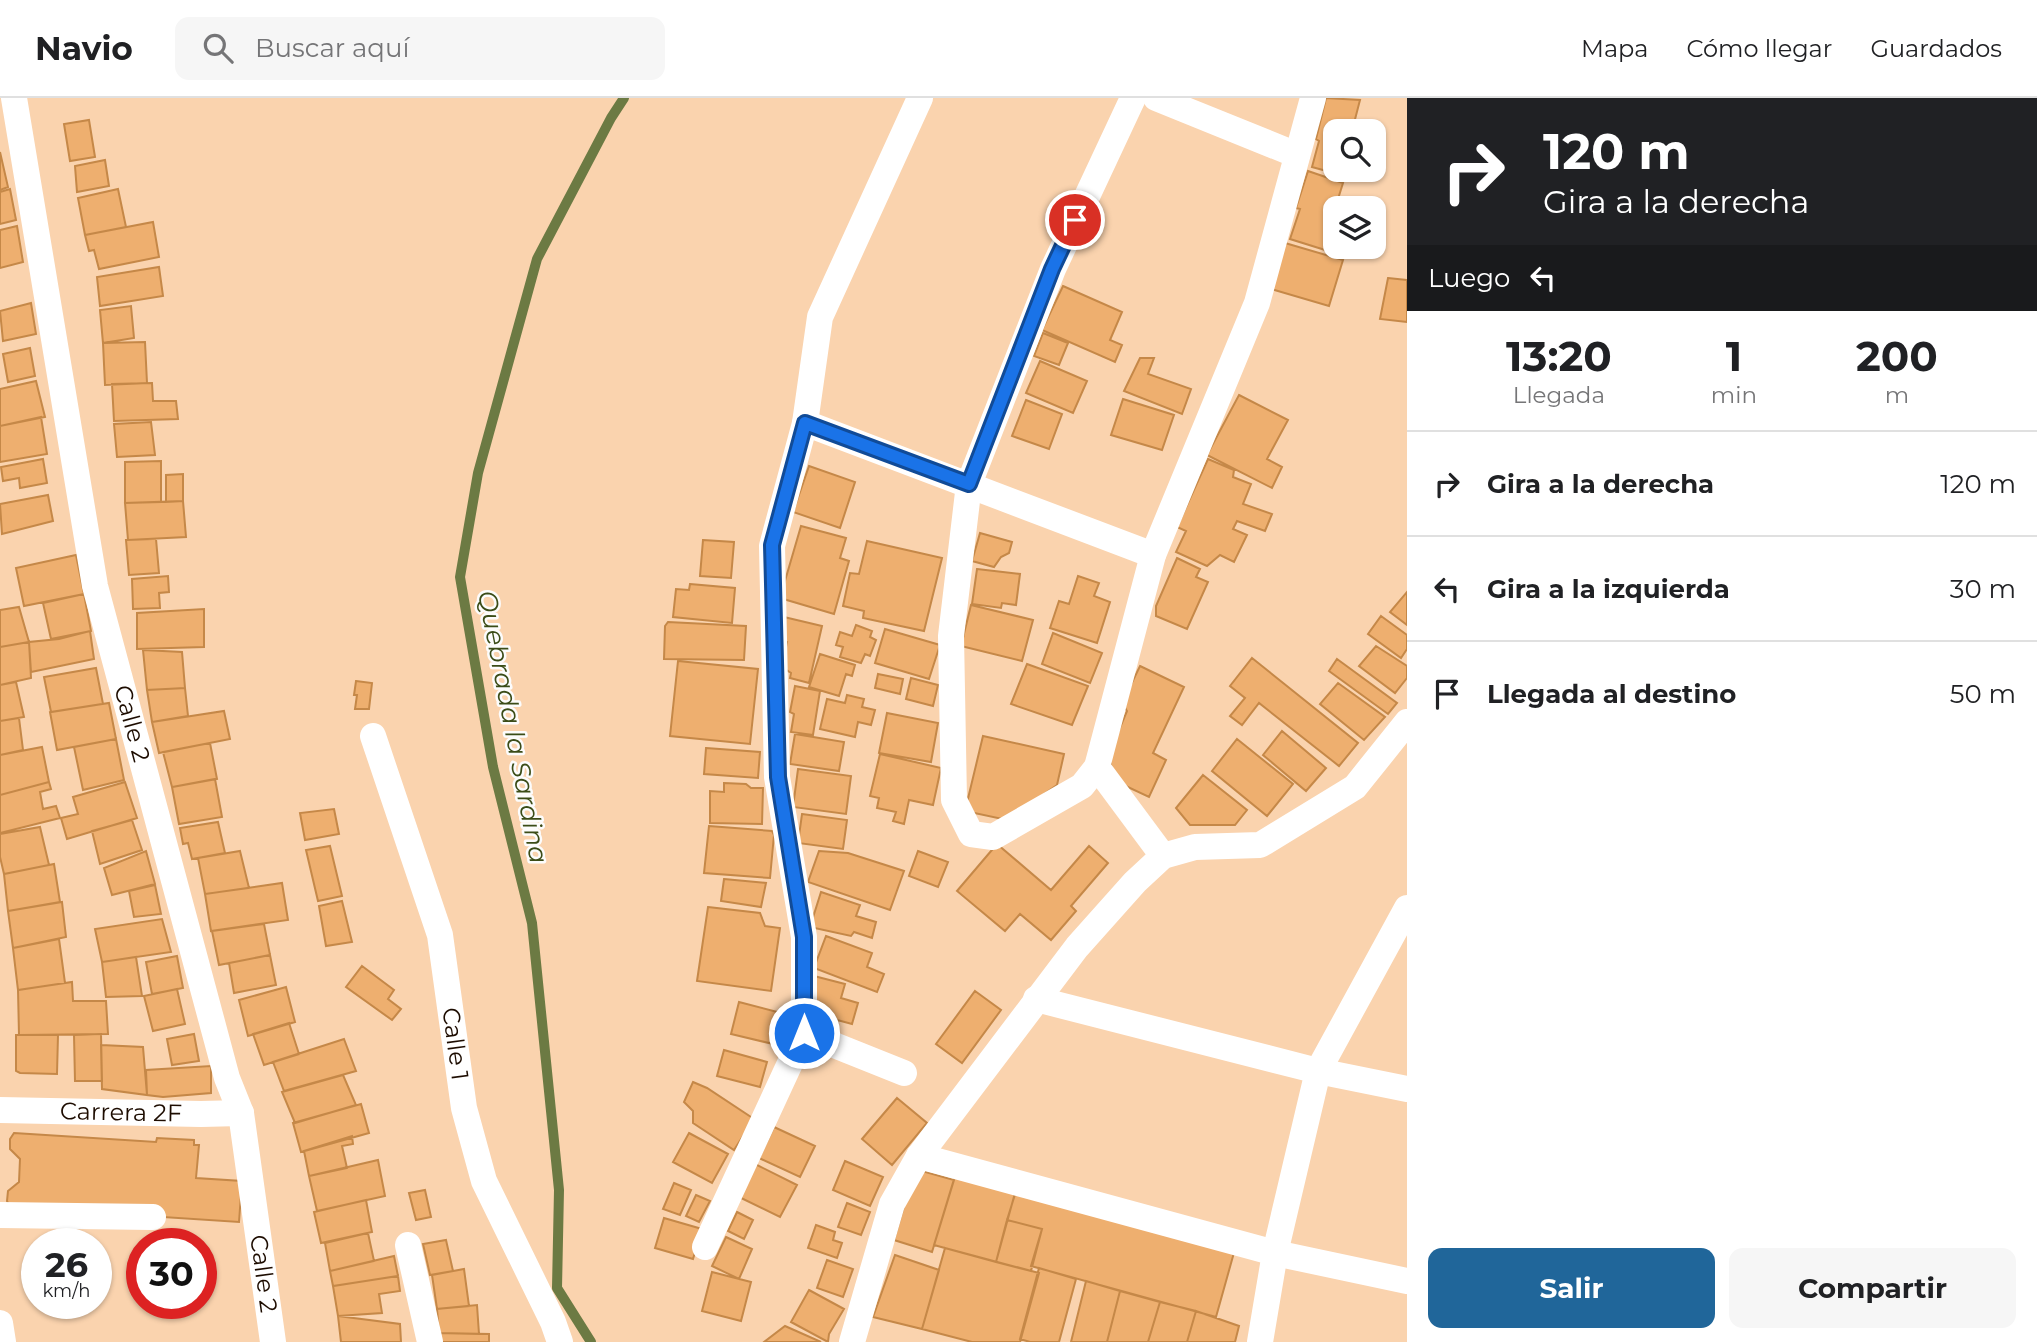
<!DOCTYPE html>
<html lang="es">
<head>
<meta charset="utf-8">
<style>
	:root { --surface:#fff; --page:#f6f6f6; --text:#202124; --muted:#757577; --line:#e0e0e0; --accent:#20669a }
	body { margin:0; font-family:Montserrat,sans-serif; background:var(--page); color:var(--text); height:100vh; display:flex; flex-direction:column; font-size:26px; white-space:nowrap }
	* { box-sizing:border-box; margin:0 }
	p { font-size:23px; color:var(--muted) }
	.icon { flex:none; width:38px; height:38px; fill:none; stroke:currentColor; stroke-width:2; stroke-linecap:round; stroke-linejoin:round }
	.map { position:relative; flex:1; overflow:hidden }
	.side { display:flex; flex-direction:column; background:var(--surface); width:630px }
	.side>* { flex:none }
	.guide { background:#202124; color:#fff; overflow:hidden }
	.tools { position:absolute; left:1323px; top:21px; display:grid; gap:14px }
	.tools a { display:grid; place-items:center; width:63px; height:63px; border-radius:14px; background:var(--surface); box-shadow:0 2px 5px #0004; font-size:35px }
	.speed { position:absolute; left:21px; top:1130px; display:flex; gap:14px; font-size:35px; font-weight:700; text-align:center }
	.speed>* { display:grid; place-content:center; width:91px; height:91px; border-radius:50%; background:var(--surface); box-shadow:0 2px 5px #0004; line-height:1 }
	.speed small { font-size:18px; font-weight:400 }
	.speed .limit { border:10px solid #d22; background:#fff; color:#111 }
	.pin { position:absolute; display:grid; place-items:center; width:60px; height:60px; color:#fff; margin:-30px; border:4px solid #fff; border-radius:50%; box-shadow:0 2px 7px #0007 }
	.me { position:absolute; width:77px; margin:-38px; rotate:0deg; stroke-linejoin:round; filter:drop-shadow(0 0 5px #0008) }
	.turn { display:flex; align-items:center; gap:24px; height:147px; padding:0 21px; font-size:32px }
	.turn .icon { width:91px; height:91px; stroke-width:2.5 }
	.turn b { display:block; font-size:49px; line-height:60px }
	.then { display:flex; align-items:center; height:66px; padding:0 21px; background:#0003; gap:14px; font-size:26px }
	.eta { display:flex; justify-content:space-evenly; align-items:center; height:119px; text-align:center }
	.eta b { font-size:42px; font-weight:700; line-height:49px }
	.primary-button { display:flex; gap:14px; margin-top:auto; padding:14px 21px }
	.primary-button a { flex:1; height:80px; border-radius:14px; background:var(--accent); color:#fff; font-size:28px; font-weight:700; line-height:80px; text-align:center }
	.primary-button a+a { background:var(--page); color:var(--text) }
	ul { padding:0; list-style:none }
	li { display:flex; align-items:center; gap:21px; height:105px; padding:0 21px; border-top:2px solid var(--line) }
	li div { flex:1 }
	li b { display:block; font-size:26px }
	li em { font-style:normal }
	header { display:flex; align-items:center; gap:42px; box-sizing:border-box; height:98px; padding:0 35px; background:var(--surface); border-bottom:2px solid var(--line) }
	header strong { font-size:33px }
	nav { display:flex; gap:38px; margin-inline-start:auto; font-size:24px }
	.search { width:490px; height:63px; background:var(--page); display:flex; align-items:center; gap:18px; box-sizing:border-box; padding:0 24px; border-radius:14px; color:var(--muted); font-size:26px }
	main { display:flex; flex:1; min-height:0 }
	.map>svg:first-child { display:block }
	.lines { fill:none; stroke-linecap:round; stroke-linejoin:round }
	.stream { stroke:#6c7a43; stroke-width:10 }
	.building { fill:#eeaf6f; stroke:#c58848; stroke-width:2 }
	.street { stroke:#fff; stroke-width:26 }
	.route-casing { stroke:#114b97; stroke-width:18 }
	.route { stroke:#1a73e8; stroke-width:12 }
	.labels { text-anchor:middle; stroke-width:5; stroke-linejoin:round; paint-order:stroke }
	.street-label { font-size:24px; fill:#1d0c00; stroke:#fcfcfc }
	.water-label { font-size:26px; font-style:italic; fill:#3b4c17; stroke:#fcfcfc }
</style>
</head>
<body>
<header>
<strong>Navio</strong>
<div class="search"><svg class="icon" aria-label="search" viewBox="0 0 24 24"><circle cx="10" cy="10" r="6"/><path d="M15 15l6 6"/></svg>Buscar aquí</div>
<nav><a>Mapa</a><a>Cómo llegar</a><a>Guardados</a></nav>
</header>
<main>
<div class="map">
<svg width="1407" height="1244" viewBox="0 0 1407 1244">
	<rect width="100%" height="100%" fill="#fad3ae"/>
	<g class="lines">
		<path class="stream" d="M591,1244L557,1190L559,1092L532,825L493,669L460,479L478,375L537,161L611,20L624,0"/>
	</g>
	<path class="building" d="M1326,0L1360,2L1352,33H1335V72H1342L1341,77L1312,69L1319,43L1316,41Z
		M89,22L95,59L70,63L64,26Z
		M0,54L8,89L0,92Z
		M105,62L109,88L77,94L75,68Z
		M1308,73L1343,85L1334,114L1335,149H1343L1341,157L1290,141L1300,111L1296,110Z
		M10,91L16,122L0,126V94Z
		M118,91L126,129L85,137L78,100Z
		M153,124L159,159L99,171L94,152L89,153L85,137Z
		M17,128L23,164L0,170V132Z
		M1285,145L1343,162L1329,208L1271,191Z
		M159,169L163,198L100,208L97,179Z
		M1388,180L1407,182V224L1380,221Z
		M1063,188L1122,214L1110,242L1122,247L1115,264L1042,232Z
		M31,205L36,236L3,243L0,213Z
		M131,208L134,240L103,245L100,212Z
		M1043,235L1068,245L1059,267L1034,258Z
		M145,244L147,285L105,287L103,245Z
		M30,250L35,278L8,284L3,256Z
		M1140,260H1154L1148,276L1191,291L1182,316L1124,293Z
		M1040,263L1087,283L1073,315L1026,295Z
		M36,283L45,319L0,328V291Z
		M152,285L153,303H176L178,321L114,323L112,286Z
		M1239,297L1288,322L1267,361L1282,369L1272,390L1207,357Z
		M1123,301L1174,317L1162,352L1111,337Z
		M1026,302L1062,316L1049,351L1012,338Z
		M41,319L47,356L0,364V328Z
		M151,324L155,357L117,359L114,326Z
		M43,361L47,385L20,390L19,380L3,383L1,369Z
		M1208,361L1234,372L1233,379L1251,386L1243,406L1272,416L1265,433L1237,423L1233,431L1247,437L1234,464L1220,457L1207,468L1176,454L1186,433L1177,429Z
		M161,363V404L125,405V364Z
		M809,368L855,384L840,430L793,414Z
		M183,376V403L166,404V377Z
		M48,397L53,423L2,436L0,406Z
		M183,403L186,439L128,442L125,405Z
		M801,428L846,440L840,460L849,463L834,516L780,500Z
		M980,435L1012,444L1009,455L1001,459L994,469L972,463Z
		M153,441H156L159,475L129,477L126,442Z
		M703,442L734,444L731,480L700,478Z
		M867,443L942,460L924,533L863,520L864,513L843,508L850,475L859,476Z
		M76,457L84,496L24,508L16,470Z
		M1177,460L1200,471L1196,479L1208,484L1187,531L1156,518V508Z
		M977,471L1020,476L1016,507L1002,505L1001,510L972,506Z
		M168,478L169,494L159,495L160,510L133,511L132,481Z
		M1078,478L1099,485L1094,498L1110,504L1097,545L1050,530L1059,503L1069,506Z
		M690,486L735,490L732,525L673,519L676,491L689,492Z
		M1407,494V527L1390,514Z
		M84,496L91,533L51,541L43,505Z
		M971,507L1033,522L1022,563L961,548Z
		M19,509L29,544L0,549V512Z
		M204,511V549L137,551V515Z
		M1381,518L1407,537V551L1401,560L1368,536Z
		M784,519L822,528L809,585L790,580L791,575L782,569L787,544L778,542Z
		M668,524L746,528L744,562L664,561L665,528Z
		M856,527L872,533L870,539L876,542L870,558L865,556L861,565L840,559L843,549L836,547L840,534L852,538Z
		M885,531L940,547L929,581L875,565Z
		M90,533L94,561L31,574L29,544L59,541Z
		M1053,535L1102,555L1090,585L1042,566Z
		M29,544L31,580L0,587V549Z
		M1376,548L1407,568V580L1395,595L1359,568Z
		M143,552L182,554L185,590L147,592Z
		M820,556L855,567L852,578L846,576L839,598L809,589Z
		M1252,560L1358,645L1339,668L1259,605L1242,627L1230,618L1245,600L1230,588Z
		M1337,561L1397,605L1388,616L1329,573Z
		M678,563L758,571L750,646L670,638Z
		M1027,566L1088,588L1072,627L1011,606Z
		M1140,568L1184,589L1153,655L1166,662L1149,699L1115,683L1110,663V653L1127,613L1122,605Z
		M96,570L103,606L51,614L44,579Z
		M878,576L903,581L900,596L875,590Z
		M911,580L938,587L933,608L906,601Z
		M356,583L372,585L369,611H355L357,597H354Z
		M16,584L24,619L0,623V587Z
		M1338,585L1385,619L1364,642L1320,606Z
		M795,588L820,593L813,637L791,634L794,616L790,614Z
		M185,590L188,618L152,624L147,592Z
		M847,597L864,601L862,609L875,612L871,627L858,624L855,639L820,631L827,601L845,605Z
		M109,605L116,641L57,652L50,614Z
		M224,613L230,641L159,655L152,624Z
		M887,615L938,625L931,664L879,655Z
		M19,620L23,652L0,657V623Z
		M1282,633L1326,670L1306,693L1263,657Z
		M795,636L844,644L839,673L790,666Z
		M983,638L1064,656L1057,687L1007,722L965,713Z
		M116,641L124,682L83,692L74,649Z
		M1237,641L1293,686L1267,718L1212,673Z
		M210,645L217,681L172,689L163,654Z
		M42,649L49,684L0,697V657Z
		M706,650L760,654L758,680L704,676Z
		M880,656L941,670L933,707L909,702L904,726L893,723L896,714L877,710L879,700L870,698Z
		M798,671L851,678L846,716L793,709Z
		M1203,677L1247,712L1235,727H1190L1176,710Z
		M215,681L222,719L179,726L172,689Z
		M49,684L51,691L40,694L43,711L56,708L60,720L0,735V697Z
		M125,684L137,720L67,741L61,720L78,716L73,699Z
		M724,685L746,686L751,690H763L762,726L710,725V693L724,694Z
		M334,711L339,736L305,742L300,715Z
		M802,716L847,722L843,751L798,745Z
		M132,722L142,752L100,766L92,733Z
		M218,724L225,755L192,761L188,745L183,746L180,730Z
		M709,728L772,733L774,737L770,780L704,775Z
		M40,729L49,767L4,776L0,759V736Z
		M997,746L1051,792L1089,748L1108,765L1071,808L1076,813L1051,842L1020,816L1005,833L957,793Z
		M330,748L342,798L318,803L306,752Z
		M146,753L155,786L112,797L104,770Z
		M240,753L249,790L205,796L198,760Z
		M819,753L848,755L904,773L890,812L808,784Z
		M918,753L948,764L938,789L909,778Z
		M54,766L60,804L8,813L4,776Z
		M724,781L766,785L761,809L721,803Z
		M282,785L288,822L211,833L205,796Z
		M155,787L161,816L134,819L129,793Z
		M821,794L860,807L856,818L876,824L872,840L854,834L851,838L810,829Z
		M342,803L352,844L326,848L319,808Z
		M62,804L66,839L13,850L8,813Z
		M708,809L760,815L765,828L780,830L771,893L697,883Z
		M162,821L171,854L102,864L95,831Z
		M264,826L270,857L219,867L212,833Z
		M826,838L872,855L867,869L884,876L877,894L814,870Z
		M59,841L65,885L18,892L13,850Z
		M270,857L276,887L234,895L229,865Z
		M177,858L183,890L152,896L146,864Z
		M136,859L142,898L106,899L102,864Z
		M362,868L394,892L388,901L401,911L392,922L346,889Z
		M814,878L845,886L841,900L858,905L852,926L804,913Z
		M72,884L73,903H106L108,936L19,937L18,892Z
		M286,889L295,924L248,938L239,902Z
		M177,891L185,926L153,933L144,898Z
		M975,893L1001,912L962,965L936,946Z
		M739,904L781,915L773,946L731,936Z
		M289,925L299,956L264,967L253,936Z
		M101,936L102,983H75L74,937Z
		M194,936L199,963L172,967L167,941Z
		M16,937H58L57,976L20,975L16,973Z
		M344,941L356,973L284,993L273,964Z
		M101,947L143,949L147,997L102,991Z
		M724,952L767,964L760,989L717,978Z
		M211,968V995L163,999L147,997L146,972Z
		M343,977L356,1007L295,1025L282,994Z
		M693,984L707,990L754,1021L734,1052L693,1025V1013L684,1004Z
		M897,1000L927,1025L892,1067L862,1041Z
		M361,1006L369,1035L301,1054L293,1025Z
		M774,1029L815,1048L800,1079L759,1060Z
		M14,1035L156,1044L157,1040L194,1042V1047H199L196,1080L242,1083L239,1124L10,1109L7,1103L8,1093L19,1084L20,1061L10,1051V1041Z
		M689,1035L728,1056L712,1085L673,1064Z
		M352,1038L353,1046L342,1048L347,1070L309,1078L304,1053Z
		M378,1062L385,1098L317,1113L309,1078Z
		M845,1063L883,1079L870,1108L833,1092Z
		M755,1066L797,1087L780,1119L739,1099Z
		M915,1071L954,1082L932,1154L894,1142Z
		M955,1078L1015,1095L996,1164L934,1147Z
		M674,1085L691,1092L680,1117L663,1111Z
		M1017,1090L1235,1151L1216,1219L1031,1168L1042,1131L1007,1122Z
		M425,1092L431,1119L416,1122L409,1095Z
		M696,1097L710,1103L699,1124L686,1118Z
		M366,1102L372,1134L321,1145L314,1114Z
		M847,1105L870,1114L861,1137L838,1129Z
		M737,1114L753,1122L744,1141L728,1133Z
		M664,1120L702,1131L693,1161L655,1150Z
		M1007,1122L1042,1131L1031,1173L996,1164Z
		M816,1127L835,1134L833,1142L842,1145L837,1160L808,1150Z
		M368,1135L374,1163L330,1173L325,1145Z
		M726,1139L752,1151L739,1181L712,1168Z
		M446,1142L453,1173L430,1177L423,1146Z
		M945,1150L1039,1175L1020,1244H972L922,1231Z
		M895,1157L939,1172L922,1231L873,1219Z
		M394,1158L398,1178L333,1188L330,1173Z
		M827,1162L853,1171L843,1199L817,1190Z
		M1039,1170L1076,1181L1059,1244H1030L1020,1241Z
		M464,1171L469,1208L437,1211L432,1177Z
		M712,1174L751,1184L741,1223L702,1213Z
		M398,1178L400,1193L379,1196L382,1215L338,1218L333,1188Z
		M1086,1183L1120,1193L1107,1244H1071Z
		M809,1192L844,1211L829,1236L828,1244L791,1224Z
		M1120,1193L1160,1204L1148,1244H1107Z
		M1160,1204L1196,1213L1187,1244H1148Z
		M477,1207L479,1236L439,1235L437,1211Z
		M1196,1213L1239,1228L1235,1244H1187Z
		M338,1218L400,1226L401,1244H341Z
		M785,1228L821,1244H764Z
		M439,1235L489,1236V1244H439Z"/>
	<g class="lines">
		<g class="street">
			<path id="s1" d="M14,0L95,488L227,980L241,1015L273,1244"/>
			<path d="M1133,0L1053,171L969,386L951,538L954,702L971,736L993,739L1082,688L1097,669L1153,457L1257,205L1313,0"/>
			<path d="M1156,0L1297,57"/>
			<path d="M805,325L1153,457"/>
			<path id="s2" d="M373,638L440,837L464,1010L484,1083L553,1224L560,1244"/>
			<path d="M1097,669L1163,758"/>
			<path d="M1036,901L1318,973L1407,991"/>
			<path d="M804,935L904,975"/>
			<path id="s3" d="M0,1012L201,1016L241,1015"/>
			<path d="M919,1058L1275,1155L1407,1183"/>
			<path d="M0,1117L153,1119"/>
			<path d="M408,1147L430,1244"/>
			<path d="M705,1149L804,935V839L777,679L772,448L805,325L820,219L920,0"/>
			<path d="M0,1225L3,1244"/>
			<path d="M852,1244L892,1106L919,1058L1077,849L1135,784L1163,758L1195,749L1260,747L1355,689L1407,624"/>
			<path d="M1260,1244L1275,1155L1318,973L1407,810"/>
		</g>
	</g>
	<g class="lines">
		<g class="route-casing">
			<path id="route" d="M804,935V839L778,679L772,447L805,325L969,386L1052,171L1075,122"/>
		</g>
		<use href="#route" class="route"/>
	</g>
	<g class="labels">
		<g class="street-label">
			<text dy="8" stroke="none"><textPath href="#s1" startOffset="637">Calle 2</textPath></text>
			<text dy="8" stroke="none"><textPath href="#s2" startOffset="320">Calle 1</textPath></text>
			<text dy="8" stroke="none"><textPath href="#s3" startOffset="121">Carrera 2F</textPath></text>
			<text dy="8" stroke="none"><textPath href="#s1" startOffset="1204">Calle 2</textPath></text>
		</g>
		<g class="water-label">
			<text transform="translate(513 629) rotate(79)" y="9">Quebrada la Sardina</text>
		</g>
	</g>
</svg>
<div class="tools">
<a><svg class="icon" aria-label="search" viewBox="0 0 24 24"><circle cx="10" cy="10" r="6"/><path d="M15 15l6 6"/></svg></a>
<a><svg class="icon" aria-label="layers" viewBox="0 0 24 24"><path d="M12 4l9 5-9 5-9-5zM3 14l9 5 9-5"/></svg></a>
</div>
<div class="speed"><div>26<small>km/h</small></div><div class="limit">30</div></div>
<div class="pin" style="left:1075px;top:122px;background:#d93025"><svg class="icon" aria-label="arrive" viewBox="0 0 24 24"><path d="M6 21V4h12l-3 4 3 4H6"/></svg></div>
<svg class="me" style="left:804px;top:935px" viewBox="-20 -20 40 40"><circle r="17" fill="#1a73e8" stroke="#fff" stroke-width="3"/><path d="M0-11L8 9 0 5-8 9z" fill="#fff"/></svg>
</div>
<section class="side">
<div class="guide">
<div class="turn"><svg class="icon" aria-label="right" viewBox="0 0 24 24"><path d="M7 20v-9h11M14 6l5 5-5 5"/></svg><div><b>120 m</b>Gira a la derecha</div></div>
<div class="then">Luego<svg class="icon" aria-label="left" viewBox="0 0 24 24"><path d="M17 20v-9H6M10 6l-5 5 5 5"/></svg></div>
</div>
<div class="eta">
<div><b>13:20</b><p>Llegada</p></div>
<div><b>1</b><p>min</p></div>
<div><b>200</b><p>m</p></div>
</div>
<ul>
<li><svg class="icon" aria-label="right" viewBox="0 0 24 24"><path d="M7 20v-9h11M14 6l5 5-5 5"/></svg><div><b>Gira a la derecha</b></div><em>120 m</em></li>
<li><svg class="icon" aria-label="left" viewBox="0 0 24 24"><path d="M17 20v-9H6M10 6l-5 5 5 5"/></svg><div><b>Gira a la izquierda</b></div><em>30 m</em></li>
<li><svg class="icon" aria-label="arrive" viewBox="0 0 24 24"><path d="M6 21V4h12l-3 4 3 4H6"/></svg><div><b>Llegada al destino</b></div><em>50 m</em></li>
</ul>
<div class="primary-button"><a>Salir</a><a>Compartir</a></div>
</section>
</main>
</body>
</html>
